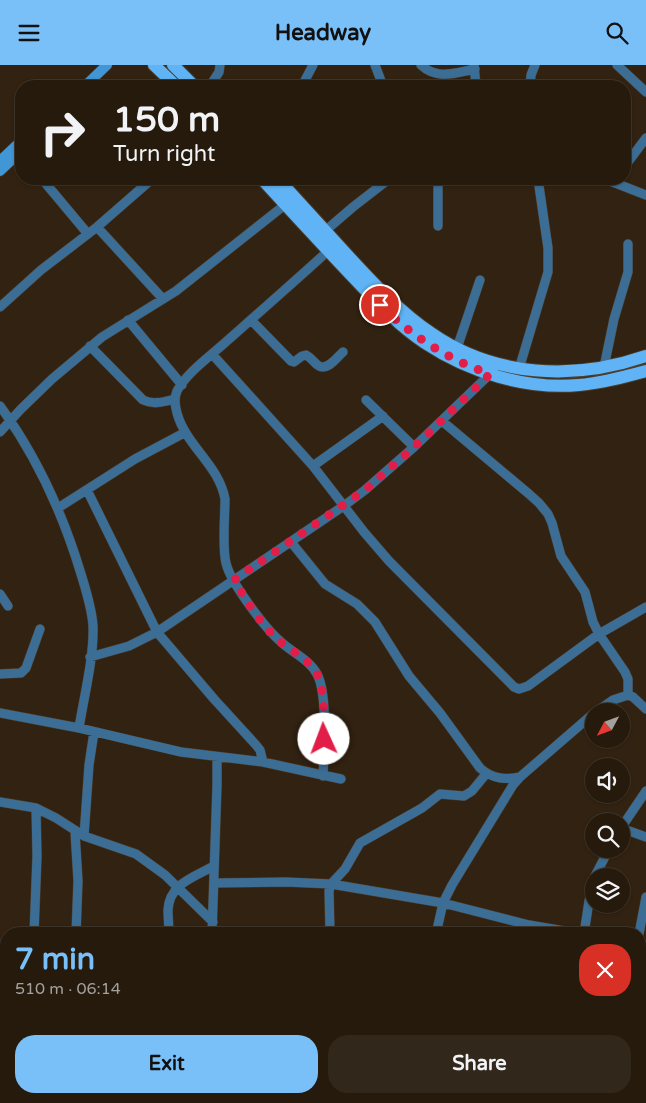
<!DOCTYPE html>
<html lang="en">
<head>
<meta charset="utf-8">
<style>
	:root { --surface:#261a0d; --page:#32271b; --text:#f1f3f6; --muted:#a4a19d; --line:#42382e; --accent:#79bff8 }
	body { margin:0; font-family:"Varela Round",sans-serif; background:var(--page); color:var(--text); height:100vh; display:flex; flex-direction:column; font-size:19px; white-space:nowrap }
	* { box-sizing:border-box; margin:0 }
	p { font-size:16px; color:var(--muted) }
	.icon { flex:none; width:28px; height:28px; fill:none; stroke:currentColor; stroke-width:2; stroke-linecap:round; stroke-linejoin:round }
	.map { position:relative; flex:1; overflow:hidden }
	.panel { position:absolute; left:0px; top:862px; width:646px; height:176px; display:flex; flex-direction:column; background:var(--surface); border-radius:20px 20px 0 0; box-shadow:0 1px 4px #0004,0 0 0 1px var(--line) }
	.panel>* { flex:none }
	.top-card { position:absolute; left:15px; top:15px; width:616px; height:105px; border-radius:20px; box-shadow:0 1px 4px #0004,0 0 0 1px var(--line); background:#261a0d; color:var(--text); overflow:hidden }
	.needle { width:32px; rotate:229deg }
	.controls { position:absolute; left:585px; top:638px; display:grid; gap:10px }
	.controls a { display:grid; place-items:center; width:45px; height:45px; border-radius:50%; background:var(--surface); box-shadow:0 1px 4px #0004,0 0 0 1px var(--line); font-size:25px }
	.pin { position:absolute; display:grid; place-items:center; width:42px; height:42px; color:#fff; margin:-21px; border:2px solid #fff; border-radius:50%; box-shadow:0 1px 5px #0007 }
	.me { position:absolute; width:55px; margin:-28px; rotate:358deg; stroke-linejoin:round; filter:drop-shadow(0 0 4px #0008) }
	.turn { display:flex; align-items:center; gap:18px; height:105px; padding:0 15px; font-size:22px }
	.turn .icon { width:65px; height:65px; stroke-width:2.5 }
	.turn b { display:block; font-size:35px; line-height:42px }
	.round { display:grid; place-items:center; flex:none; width:52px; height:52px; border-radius:20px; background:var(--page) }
	.summary { display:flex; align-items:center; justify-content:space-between; height:85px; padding:0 15px }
	h1 { font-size:30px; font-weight:700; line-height:38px; color:var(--accent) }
	.cta { display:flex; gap:10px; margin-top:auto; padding:10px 15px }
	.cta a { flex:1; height:58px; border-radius:20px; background:var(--accent); color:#111; font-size:20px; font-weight:700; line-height:58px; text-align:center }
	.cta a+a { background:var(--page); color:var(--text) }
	header { display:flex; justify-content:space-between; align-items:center; height:65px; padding:0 15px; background:var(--accent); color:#111; font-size:22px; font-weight:700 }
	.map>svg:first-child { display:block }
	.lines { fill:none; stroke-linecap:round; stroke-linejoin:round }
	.street-casing { stroke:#4c3d2c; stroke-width:10 }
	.secondary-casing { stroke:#4c3d2c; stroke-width:11 }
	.primary-casing { stroke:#4c3d2c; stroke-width:14 }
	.street { stroke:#3c6e95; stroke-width:9 }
	.secondary { stroke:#4196d5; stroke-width:10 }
	.primary { stroke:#60b4f5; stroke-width:12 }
	.route { stroke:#e11d48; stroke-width:9; stroke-dasharray:0 16.2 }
</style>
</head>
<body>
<header><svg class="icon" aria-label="menu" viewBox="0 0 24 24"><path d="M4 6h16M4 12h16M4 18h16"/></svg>Headway<svg class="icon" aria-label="search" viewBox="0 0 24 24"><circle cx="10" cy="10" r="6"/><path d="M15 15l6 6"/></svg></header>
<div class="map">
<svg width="646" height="1038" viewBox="0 0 646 1038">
	<rect width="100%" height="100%" fill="#322211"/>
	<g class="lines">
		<g class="street-casing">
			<path id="street" d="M375,0L383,21
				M421,0C437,15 455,8 475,4
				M474,0L476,21
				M617,0L646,27
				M210,21L219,7L220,0
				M302,21L313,0
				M530,21L531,10L535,0
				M625,101L646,73
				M42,114L88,169
				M605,114L646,130
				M438,161V114
				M97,162L163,234
				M325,166L353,142L389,114
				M0,242L41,205L97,162L152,114
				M128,255L182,320
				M251,255L291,296L294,297L302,291L306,290C312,293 314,298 319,301C328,306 337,292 343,287
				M90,281L143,335C154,340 163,337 175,334
				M457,283L480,215
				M212,289L313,401L364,467L389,496L514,622L519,624L528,621L599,569L646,542
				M604,302L614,254L628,207V179
				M519,304L548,207V183L538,114
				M366,335L414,382
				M0,341C37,392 63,449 81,509C86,525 92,544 93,561C94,593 84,631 79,663
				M442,356L529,429L539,438L548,449L552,458L561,491L585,527L593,557L599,569L625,607L628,614V630
				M0,367L21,344L52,314L102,272L176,226L286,139
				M313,401L383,351
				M87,425L157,567L214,634L256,680L260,685L263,697
				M58,443L135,394L184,368
				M291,477L325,519L357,539L375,557L409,611L440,648L480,703C492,714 505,715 520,712
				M0,529L8,541
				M90,592L129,581L157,567L345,440L365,425L414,382L490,309
				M0,609L21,608L26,603L40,564
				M597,646L613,635L628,630L633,632L646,644
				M0,648L79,663L181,687L263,697L341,714
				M323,711C324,686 328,629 317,609C309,594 291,587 280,576C265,563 230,517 226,498C222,483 225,451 225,434C219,400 186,381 177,348C175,341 174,333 177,326C187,307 213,289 228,275C262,245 295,216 328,186
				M0,737L36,743L56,753L84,771L136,789L165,810L213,857
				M621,763L646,726
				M621,763L646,772
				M75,767L78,816L76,869
				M84,771L89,700L94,667
				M595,811L609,784
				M214,818L286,817L331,819L443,838L436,869
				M34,869L37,791L36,743
				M169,869C169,861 168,853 168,845C169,819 194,812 214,801
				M212,869L217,720V692
				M351,869L330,867L329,826L331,819L345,804L360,778L422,743L440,729L464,731L472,726L486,709
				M582,869L529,860L443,838L452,820L513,720L520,712L594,648
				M584,869L589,836L594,815
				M639,869L646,832
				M640,921L646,924
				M595,1032V1038
				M24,1038L25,1032
				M70,1038V1032
				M157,1038V1032
				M202,1038L203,1032
				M393,1038L396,1032"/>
		</g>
		<g class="secondary-casing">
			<path id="secondary" d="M85,21L107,0
				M0,96L21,76
				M0,106L21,86"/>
		</g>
		<g class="primary-casing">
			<path id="primary" d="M154,0L176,21
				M173,0L194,21
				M262,114C291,146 320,177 350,209C373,233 396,259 425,278C469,307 526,325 579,320C602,318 624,312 646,306
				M278,114C302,140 326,167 350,193C375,220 400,247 431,268C494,312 574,316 646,291"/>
		</g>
		<use href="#street" class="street"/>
		<use href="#secondary" class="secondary"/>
		<use href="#primary" class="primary"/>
	</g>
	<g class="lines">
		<path class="route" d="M324,674C323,654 326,628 317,609C310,594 286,584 274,571C258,555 246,535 234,515L365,425L414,382L490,309C447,294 412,271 380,240"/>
	</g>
</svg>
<div class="controls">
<a><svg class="needle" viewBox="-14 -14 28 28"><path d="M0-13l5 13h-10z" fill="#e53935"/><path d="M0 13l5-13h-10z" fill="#a4a19d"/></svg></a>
<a><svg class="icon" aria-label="sound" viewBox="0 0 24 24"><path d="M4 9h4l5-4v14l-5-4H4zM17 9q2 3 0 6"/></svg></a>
<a><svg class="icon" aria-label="search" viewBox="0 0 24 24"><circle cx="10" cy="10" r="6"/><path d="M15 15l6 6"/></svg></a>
<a><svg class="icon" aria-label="layers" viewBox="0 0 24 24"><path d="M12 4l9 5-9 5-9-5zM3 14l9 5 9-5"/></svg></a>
</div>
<div class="pin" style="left:380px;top:240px;background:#d93025"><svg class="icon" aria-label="arrive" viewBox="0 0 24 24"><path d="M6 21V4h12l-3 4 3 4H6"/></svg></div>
<svg class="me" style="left:324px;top:674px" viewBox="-20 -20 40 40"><circle r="19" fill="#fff"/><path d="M0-13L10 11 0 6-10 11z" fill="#e11d48"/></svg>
<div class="top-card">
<div class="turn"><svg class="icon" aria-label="right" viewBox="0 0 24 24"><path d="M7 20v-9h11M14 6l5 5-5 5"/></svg><div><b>150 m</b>Turn right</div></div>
</div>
<section class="panel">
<div class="summary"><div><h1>7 min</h1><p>510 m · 06:14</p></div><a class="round" style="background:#d93025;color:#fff"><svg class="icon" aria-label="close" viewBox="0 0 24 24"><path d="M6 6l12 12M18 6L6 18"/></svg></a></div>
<div class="cta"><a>Exit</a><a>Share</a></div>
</section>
</div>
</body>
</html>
